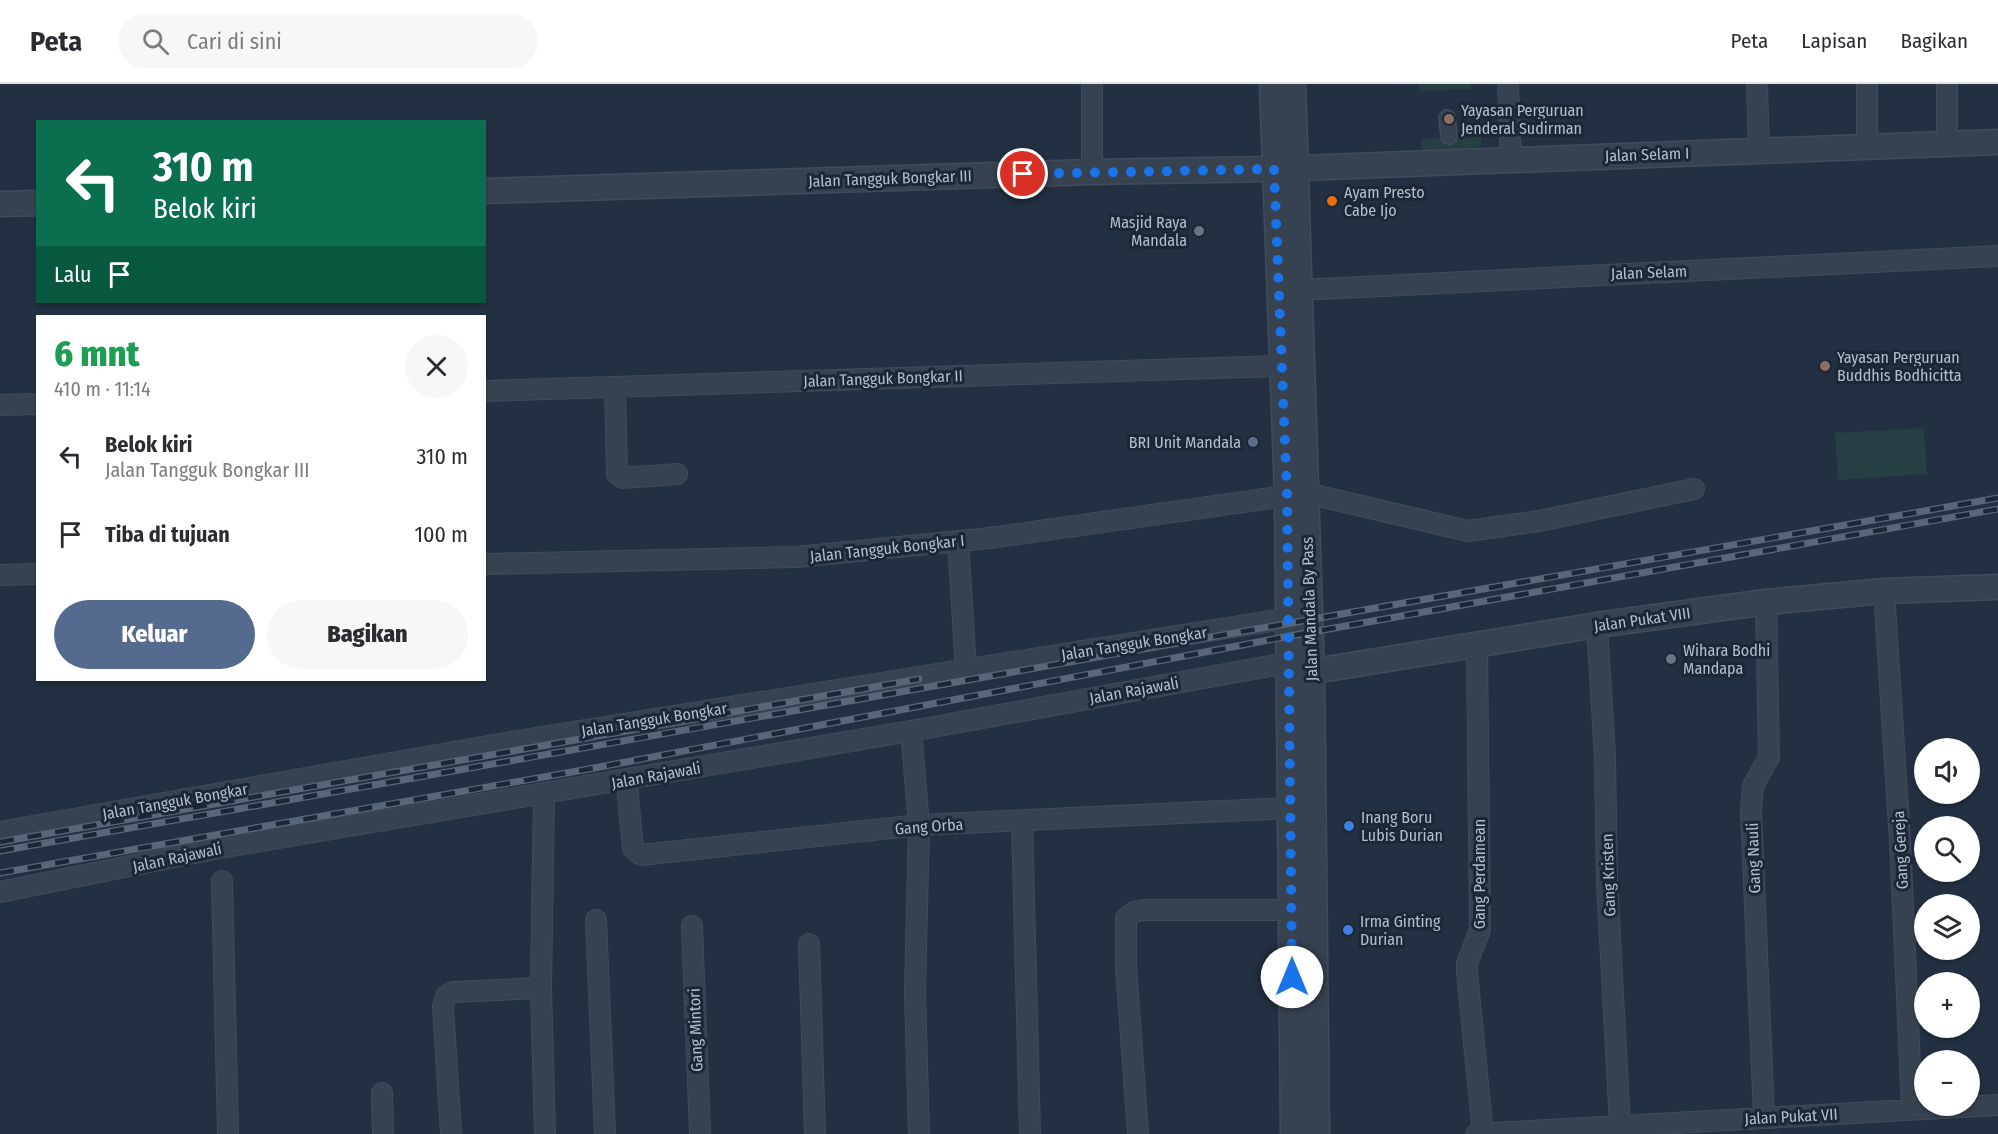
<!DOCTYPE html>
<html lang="id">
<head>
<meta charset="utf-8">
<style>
	:root { --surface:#fff; --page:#f7f7f7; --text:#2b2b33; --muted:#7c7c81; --line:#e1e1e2; --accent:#546a8f }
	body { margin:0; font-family:"Fira Sans Condensed",sans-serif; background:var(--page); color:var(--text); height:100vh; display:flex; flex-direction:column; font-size:22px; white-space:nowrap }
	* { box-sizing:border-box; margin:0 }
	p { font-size:20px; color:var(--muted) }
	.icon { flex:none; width:33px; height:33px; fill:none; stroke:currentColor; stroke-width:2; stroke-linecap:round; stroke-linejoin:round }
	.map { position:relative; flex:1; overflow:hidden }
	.sheet { position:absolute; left:36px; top:231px; width:450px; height:366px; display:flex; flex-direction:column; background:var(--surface); border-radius:0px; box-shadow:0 2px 4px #0004 }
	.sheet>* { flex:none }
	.guide { position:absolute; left:36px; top:36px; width:450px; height:183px; border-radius:0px; box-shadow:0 2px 4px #0004; background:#0b6e4f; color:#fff; overflow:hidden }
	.controls { position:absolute; left:1914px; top:654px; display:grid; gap:12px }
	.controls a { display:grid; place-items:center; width:66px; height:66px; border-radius:50%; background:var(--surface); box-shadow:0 2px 4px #0004; font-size:30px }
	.pin { position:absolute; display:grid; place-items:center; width:51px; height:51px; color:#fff; margin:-26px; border:3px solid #fff; border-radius:50%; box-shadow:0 2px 6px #0007 }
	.me { position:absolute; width:66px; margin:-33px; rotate:0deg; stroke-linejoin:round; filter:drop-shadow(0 0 4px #0008) }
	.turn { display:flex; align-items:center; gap:21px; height:126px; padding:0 18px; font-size:27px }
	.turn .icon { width:78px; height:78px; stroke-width:2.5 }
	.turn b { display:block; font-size:42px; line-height:51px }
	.then { display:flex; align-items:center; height:57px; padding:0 18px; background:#0003; gap:12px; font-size:22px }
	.round { display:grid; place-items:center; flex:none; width:63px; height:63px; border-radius:32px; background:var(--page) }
	.head { display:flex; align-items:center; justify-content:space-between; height:102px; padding:0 18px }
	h1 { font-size:36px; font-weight:800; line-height:45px; color:#1e9e55 }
	.action { display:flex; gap:12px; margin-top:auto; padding:12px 18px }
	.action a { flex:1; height:69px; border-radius:36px; background:var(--accent); color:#fff; font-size:24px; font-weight:800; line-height:69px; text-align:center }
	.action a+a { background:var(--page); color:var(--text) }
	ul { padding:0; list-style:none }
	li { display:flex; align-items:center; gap:18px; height:78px; padding:0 18px }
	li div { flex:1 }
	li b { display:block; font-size:22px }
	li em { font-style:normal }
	header { display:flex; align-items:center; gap:36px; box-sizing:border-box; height:84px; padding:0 30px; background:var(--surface); border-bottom:2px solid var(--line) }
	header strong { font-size:28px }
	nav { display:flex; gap:33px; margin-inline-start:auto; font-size:21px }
	.search { width:420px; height:54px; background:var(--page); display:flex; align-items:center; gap:15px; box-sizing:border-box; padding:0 21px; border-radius:33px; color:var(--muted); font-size:22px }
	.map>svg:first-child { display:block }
	.green { fill:#253f42 }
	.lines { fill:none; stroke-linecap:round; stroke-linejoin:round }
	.pedestrian-casing { stroke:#414b5a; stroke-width:18 }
	.minor-casing { stroke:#414b5a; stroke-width:22 }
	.tertiary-casing { stroke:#414b5a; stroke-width:27 }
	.pedestrian { stroke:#374251; stroke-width:15 }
	.minor { stroke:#374251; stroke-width:20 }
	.tertiary { stroke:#374251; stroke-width:24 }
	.rail-casing { stroke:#596678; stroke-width:7 }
	.rail { stroke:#1c2736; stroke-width:4.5; stroke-dasharray:14; stroke-linecap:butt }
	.route { stroke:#1a73e8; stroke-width:10; stroke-dasharray:0 18 }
	.education-dot { fill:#8d6e63; stroke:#1c2736; stroke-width:2 }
	.food-dot { fill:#e8710a; stroke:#1c2736; stroke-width:2 }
	.worship-dot { fill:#6b7280; stroke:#1c2736; stroke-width:2 }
	.service-dot { fill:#5c6f8a; stroke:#1c2736; stroke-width:2 }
	.shop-dot { fill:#3f7fe0; stroke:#1c2736; stroke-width:2 }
	.labels { text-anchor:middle; stroke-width:6; stroke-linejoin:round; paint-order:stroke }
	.poi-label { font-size:16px; fill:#b4bdcb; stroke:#1c2736; text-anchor:start }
	.street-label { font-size:16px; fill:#b4bdcb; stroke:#1c2736 }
</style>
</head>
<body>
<header>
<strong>Peta</strong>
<div class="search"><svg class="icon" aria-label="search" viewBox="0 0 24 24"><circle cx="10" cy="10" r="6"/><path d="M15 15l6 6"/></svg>Cari di sini</div>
<nav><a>Peta</a><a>Lapisan</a><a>Bagikan</a></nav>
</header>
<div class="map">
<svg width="1998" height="1050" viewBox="0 0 1998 1050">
	<rect width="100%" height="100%" fill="#233041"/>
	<path class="green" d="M1419,0H1471V5L1419,7Z
		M1481,53V67L1422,69L1421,55Z
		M1924,344L1927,390L1838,396L1835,349Z"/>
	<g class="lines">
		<g class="pedestrian-casing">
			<path id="pedestrian" d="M1447,34L1449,52"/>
		</g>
		<g class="minor-casing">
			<path id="minor" d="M1092,0V88
				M1508,0L1511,74
				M1757,0L1759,66
				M1947,59V0
				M1867,62V0
				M1299,206L1998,172
				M615,303L617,390L622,394L677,390
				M484,307L1282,282
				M0,321L38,320
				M958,457L966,586
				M484,480L797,473L990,454L1306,409L1468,447L1539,437L1694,405
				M0,491L38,490
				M1884,507L1900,757L1912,1025
				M1597,541L1605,673L1607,798L1620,1042
				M1477,562L1480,846L1467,879V889L1483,1050
				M911,647L919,741L915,908L919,1050
				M627,702L633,764L641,771L919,741L1291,724
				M544,710L541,904L545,1050
				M1022,737L1030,1050
				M0,748L511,658L1302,532
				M222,797L228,1050
				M0,808L219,764L911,647L1303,576
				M596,836L605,1050
				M692,842L700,1050
				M809,860L815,1050
				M382,1009L383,1050
				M1764,1034L1751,727L1753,702L1769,673L1766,518
				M451,1050L443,923L446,912L453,908L541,904
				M1138,1050L1126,883V834L1134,828L1145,826H1292
				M1476,1050L1998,1021"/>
		</g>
		<g class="tertiary-casing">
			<path id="tertiary" d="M1272,0L1287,410L1293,1050
				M1293,0L1312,589L1317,1050
				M484,107L1092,88L1274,85L1998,58
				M0,120L38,119
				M1296,590L1597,541L1766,518L1884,507L1998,503"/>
		</g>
		<use href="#pedestrian" class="pedestrian"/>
		<use href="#minor" class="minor"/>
		<use href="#tertiary" class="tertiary"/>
		<g class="rail-casing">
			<path id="rail" d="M0,758L919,595
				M0,767L1998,414
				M0,789L589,685L1290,552L1998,425"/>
		</g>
		<use href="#rail" class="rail"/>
	</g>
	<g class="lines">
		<path class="route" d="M1023,90L1274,85L1287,410L1292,893"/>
	</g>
	<g class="education-dot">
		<circle cx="1449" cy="35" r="6"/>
		<circle cx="1825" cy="282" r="6"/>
	</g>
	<circle class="food-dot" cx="1332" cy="117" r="6"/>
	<g class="worship-dot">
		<circle cx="1199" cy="147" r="6"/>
		<circle cx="1671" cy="575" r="6"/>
	</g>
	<circle class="service-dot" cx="1253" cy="358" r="6"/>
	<g class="shop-dot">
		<circle cx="1349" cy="742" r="6"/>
		<circle cx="1348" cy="846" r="6"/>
	</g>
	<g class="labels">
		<g class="poi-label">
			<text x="1461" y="32">Yayasan Perguruan<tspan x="1461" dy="18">Jenderal Sudirman</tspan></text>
			<text x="1344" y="114">Ayam Presto<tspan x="1344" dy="18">Cabe Ijo</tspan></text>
			<text x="1187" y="144" text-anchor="end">Masjid Raya<tspan x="1187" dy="18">Mandala</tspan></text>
			<text x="1837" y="279">Yayasan Perguruan<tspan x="1837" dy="18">Buddhis Bodhicitta</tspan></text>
			<text x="1241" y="364" text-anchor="end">BRI Unit Mandala</text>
			<text x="1683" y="572">Wihara Bodhi<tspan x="1683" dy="18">Mandapa</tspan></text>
			<text x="1361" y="739">Inang Boru<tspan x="1361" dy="18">Lubis Durian</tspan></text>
			<text x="1360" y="843">Irma Ginting<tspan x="1360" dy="18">Durian</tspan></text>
		</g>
		<g class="street-label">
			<text transform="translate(1647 70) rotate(-2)" y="6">Jalan Selam I</text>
			<text transform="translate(890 94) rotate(-2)" y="6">Jalan Tangguk Bongkar III</text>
			<text transform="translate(1649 188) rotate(-2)" y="6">Jalan Selam</text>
			<text transform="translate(883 294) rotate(-2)" y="6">Jalan Tangguk Bongkar II</text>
			<text transform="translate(887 464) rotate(-6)" y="6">Jalan Tangguk Bongkar I</text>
			<text transform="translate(1309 525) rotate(-92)" y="6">Jalan Mandala By Pass</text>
			<text transform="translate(1642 535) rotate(-8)" y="6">Jalan Pukat VIII</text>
			<text transform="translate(1134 559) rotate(-9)" y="6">Jalan Tangguk Bongkar</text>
			<text transform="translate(1134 606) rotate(-10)" y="6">Jalan Rajawali</text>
			<text transform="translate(654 635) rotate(-9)" y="6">Jalan Tangguk Bongkar</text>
			<text transform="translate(656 691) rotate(-10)" y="6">Jalan Rajawali</text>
			<text transform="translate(175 717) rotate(-10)" y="6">Jalan Tangguk Bongkar</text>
			<text transform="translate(929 742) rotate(-4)" y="6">Gang Orba</text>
			<text transform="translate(1900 766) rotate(-93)" y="6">Gang Gereja</text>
			<text transform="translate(177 773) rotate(-12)" y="6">Jalan Rajawali</text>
			<text transform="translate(1753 774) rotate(-92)" y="6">Gang Nauli</text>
			<text transform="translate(1479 790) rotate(-90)" y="6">Gang Perdamean</text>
			<text transform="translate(1608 791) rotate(-92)" y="6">Gang Kristen</text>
			<text transform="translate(695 946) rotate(-92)" y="6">Gang Mintori</text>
			<text transform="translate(1791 1032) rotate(-3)" y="6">Jalan Pukat VII</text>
		</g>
	</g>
</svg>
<div class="controls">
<a><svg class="icon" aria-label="sound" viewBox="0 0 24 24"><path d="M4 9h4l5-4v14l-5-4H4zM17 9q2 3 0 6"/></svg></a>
<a><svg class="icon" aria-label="search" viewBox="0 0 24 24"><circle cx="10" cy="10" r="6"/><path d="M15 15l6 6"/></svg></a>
<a><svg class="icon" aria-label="layers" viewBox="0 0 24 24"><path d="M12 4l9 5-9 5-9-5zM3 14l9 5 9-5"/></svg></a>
<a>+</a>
<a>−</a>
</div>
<div class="pin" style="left:1023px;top:90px;background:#d93025"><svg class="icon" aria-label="arrive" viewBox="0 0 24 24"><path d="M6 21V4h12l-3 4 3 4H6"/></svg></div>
<svg class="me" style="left:1292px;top:893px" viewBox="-20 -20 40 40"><circle r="19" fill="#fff"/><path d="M0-13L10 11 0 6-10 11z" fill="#1a73e8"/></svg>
<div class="guide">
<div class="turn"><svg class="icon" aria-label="left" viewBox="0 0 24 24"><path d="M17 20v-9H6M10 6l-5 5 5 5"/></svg><div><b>310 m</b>Belok kiri</div></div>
<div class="then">Lalu<svg class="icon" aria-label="arrive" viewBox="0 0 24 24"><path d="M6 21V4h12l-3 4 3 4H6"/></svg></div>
</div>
<section class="sheet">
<div class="head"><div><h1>6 mnt</h1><p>410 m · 11:14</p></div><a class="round"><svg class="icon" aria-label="close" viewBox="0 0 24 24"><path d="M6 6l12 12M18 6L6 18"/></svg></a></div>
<ul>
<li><svg class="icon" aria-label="left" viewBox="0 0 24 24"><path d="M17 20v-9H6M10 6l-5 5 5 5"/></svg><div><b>Belok kiri</b><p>Jalan Tangguk Bongkar III</p></div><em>310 m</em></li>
<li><svg class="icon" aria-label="arrive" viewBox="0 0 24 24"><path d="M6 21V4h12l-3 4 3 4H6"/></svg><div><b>Tiba di tujuan</b></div><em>100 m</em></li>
</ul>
<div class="action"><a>Keluar</a><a>Bagikan</a></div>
</section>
</div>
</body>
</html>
